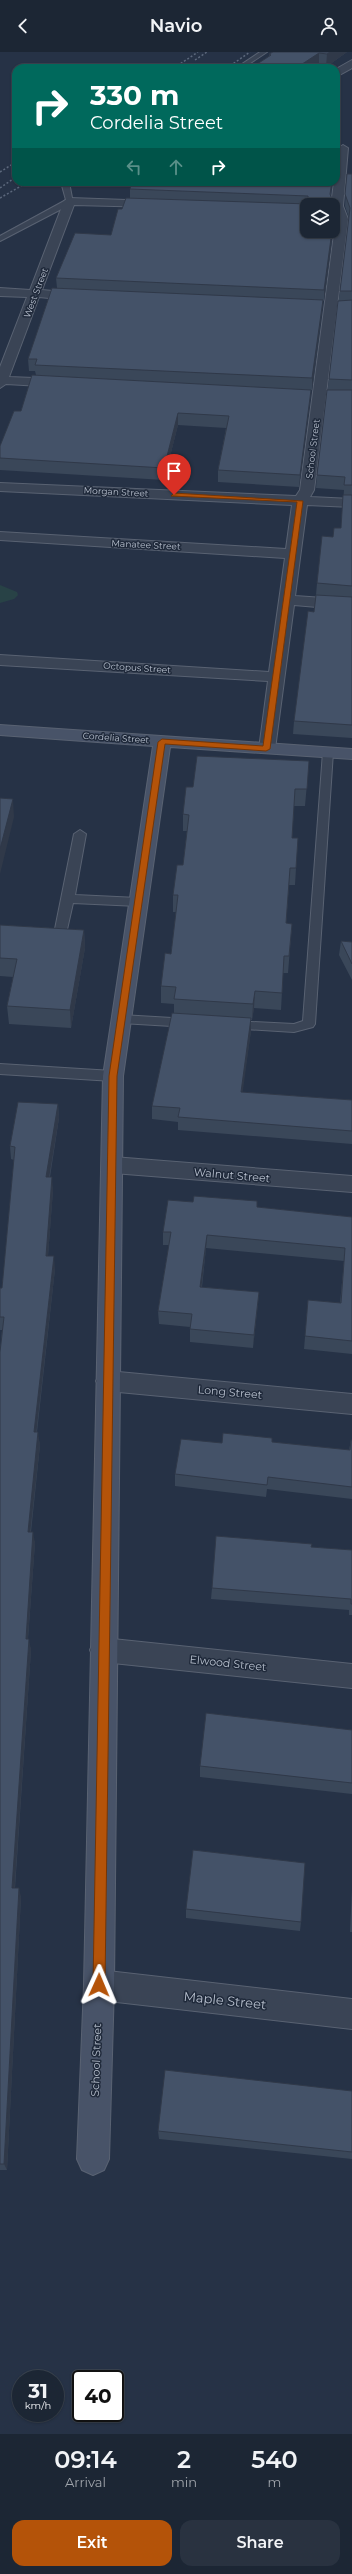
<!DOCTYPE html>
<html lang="en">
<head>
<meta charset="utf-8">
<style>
	:root { --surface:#1c2634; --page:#293240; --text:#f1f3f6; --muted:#a0a5ac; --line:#3a434f; --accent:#b45309 }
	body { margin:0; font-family:Montserrat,sans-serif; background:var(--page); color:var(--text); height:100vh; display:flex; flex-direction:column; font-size:15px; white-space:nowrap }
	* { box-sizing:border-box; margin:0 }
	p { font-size:13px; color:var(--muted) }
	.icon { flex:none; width:22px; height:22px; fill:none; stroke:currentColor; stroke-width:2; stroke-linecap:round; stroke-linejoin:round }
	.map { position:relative; height:2382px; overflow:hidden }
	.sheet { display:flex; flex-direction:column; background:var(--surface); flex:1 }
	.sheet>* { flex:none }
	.hud { position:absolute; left:12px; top:12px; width:328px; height:122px; border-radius:12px; box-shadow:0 1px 3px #0004,0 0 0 1px var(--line); background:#00695c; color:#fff; overflow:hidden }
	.controls { position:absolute; left:300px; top:146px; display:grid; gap:8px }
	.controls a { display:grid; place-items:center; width:40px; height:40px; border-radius:8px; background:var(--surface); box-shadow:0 1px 3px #0004,0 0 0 1px var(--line); font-size:20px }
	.speed { position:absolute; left:12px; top:2318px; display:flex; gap:8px; font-size:20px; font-weight:700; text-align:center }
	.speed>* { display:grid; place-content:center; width:52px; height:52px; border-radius:50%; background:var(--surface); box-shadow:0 1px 3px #0004,0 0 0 1px var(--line); line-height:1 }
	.speed small { font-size:10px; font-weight:400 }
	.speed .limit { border:2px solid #111; border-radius:6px; background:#fff; color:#111 }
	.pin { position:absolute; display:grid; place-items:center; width:34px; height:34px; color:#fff; margin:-41px -17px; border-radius:50% 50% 50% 0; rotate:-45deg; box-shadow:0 0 4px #0007 }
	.pin .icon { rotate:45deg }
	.me { position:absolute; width:44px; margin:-22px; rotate:1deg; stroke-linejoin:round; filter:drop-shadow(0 0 3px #0008) }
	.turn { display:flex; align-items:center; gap:14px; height:84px; padding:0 12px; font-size:18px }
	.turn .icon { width:52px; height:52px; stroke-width:2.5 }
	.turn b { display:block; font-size:28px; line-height:34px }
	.lanes { display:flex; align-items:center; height:38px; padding:0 12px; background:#0003; justify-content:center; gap:20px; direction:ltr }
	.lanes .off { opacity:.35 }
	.eta { display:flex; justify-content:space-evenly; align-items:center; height:68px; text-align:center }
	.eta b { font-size:24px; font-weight:600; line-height:28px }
	.primary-button { display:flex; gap:8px; margin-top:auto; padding:8px 12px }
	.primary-button a { flex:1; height:46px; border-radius:12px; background:var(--accent); color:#fff; font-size:16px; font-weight:600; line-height:46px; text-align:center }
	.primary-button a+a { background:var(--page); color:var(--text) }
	header { display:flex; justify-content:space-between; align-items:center; height:52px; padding:0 12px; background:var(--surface); font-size:18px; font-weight:600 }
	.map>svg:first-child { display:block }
	.green { fill:#284246 }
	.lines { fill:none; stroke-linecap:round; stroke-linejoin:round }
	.lane-casing { stroke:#596272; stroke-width:2 }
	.street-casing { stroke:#596272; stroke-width:2 }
	.secondary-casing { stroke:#596272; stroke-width:2 }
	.lane { fill:#3a4455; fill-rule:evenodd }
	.street { fill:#3a4455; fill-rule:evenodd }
	.secondary { fill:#485368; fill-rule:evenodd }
	.rail { stroke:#5c687c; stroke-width:1.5; stroke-dasharray:2 2; stroke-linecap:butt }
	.wall { fill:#3a4759 }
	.shaded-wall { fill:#303949 }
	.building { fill:#445268; stroke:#303949 }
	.route { fill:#b45309; stroke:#753606 }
	.labels { text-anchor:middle; stroke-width:3; stroke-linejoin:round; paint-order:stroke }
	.far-street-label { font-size:9px; fill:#b8c0ce; stroke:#1f293a }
	.street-label { font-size:11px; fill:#b8c0ce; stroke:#1f293a }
	.near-street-label { font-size:13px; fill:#b8c0ce; stroke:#1f293a }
</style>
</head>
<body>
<header><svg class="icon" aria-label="back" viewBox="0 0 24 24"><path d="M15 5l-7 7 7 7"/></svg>Navio<svg class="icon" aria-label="person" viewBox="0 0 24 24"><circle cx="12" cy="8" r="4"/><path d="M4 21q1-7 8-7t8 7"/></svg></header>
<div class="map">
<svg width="352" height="2382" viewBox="0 0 352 2382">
	<rect width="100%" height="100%" fill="#263246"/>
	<path class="green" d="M0,533L17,540L18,543L14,547L0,551Z"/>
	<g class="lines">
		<g class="lane-casing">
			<path id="lane" d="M260,0H267L243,16H236Z
				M61,130H69L73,151L0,189V184L66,148Z
				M328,697L333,700L315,972L313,975L294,980L227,976L225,973L231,969L294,972L303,969L323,700Z
				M80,778L86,782L75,843L138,846L144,850L138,854L73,851L66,882L60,886L54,882L74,782Z
				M121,963L189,967L195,971L189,975L121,971L115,967Z
				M0,1012L113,1019L119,1024L113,1029L0,1022Z"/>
		</g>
		<g class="street-casing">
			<path id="street" d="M352,8V16L336,25V17Z
				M343,93L348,96L343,154L348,167L314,438L310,445L352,447V455L307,453L295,544L352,548V558L294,553L275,697L273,701H261L259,697L268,629L0,613V603L269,620L285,506L0,488V480L286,497L292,453L0,439V431L296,444L300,438L336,167L331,153L334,130H336L338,96Z
				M70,146L155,149L161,152L155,155L74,153L42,238L53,239L55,242L49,246L39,245L9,325L59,327L66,331L59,335L6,332L0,336V315L27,245L0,244V236L30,238L64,149Z
				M113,1105L352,1124V1140L113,1121L106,1119L102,1113L106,1107Z
				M108,1319L352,1342V1362L108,1339L100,1336L96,1329L100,1322Z
				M103,1586L352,1612V1636L103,1610L94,1607L90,1598L94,1589Z
				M99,1918L352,1947V1977L99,1948L89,1943L84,1933L89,1923Z"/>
		</g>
		<g class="secondary-casing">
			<path id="secondary" d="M0,673L352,697V707L170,695L123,1024L114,1933L109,2107L104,2118L93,2123L82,2118L77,2107L84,1933L103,1024L153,694L0,683Z"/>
		</g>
		<use href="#lane" class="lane"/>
		<use href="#street" class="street"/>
		<use href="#secondary" class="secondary"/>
		<path class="rail" d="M195,8L207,0
			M174,16L198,0
			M227,16L250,0
			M0,120L16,110
			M0,136L16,125
			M0,146L28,130"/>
	</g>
	<path class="wall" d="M273,0H347L326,15L269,4V2Z
		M347,122H352V686L293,682L294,669L314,560L316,543L317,531L333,485L341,476L344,438L316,436L317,423L349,166L345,154Z
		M332,130L331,143L334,167L307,179H333L324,249H323L322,259L312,338H311L310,349L299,435L218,430V418L226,376L178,373L164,428L0,418V394L21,359L36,323L35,319H29L28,307L57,236L56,226L111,183L122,157L130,146V137Z
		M309,709L305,754H294L292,786L296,816L295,833H289L286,871L292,872L288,921H283L281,958L254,956L252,968H251V979L242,1040L352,1048V1092L178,1078V1070L152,1067V1054L174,961V952L161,951V934L171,902L176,860H173V843L183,813L187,779H183V762L193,735Z
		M0,873L84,878L85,896L71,976L9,972L7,954L13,925L0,924Z
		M341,889L352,890V928L339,903Z
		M58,1052L59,1066L50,1125L53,1138L48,1204L55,1217L37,1380L40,1393L31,1480L35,1491L28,1587L31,1598L15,1836L21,1845L7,2118H0V1300L2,1278H0V1236H2L14,1108L11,1107L10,1094Z
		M257,1155L352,1165V1302L304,1297L308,1248L340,1251L344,1209L206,1196L202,1235L259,1240L253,1296L190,1290V1275L159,1272L158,1259L169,1193H163V1180Z
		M351,1388H352V1447L267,1437L266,1445L175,1434V1422L222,1391L272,1390L349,1398Z
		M311,1495L352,1498V1563H349V1558L211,1547L212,1536Z
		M352,1678V1742L200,1725V1714Z
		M352,1837V1880H350Z
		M186,1857L301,1870L300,1879L186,1866Z
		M352,2039V2107L159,2087L158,2079Z"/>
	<path class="shaded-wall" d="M330,0H347L326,15L327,2Z
		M319,1V14L315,16H296Z
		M332,179H333L324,249V238Z
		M323,248L322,259L312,338V326Z
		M311,338L310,349L299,435L300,423Z
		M178,361V373L164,428V416Z
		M13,747L14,765L0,822V797Z
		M84,878L85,896L71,976L70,958Z
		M255,939L254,956L252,968L253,952Z
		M251,966V979L241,1053V1040Z
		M58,1052L59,1066L47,1138L46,1125Z
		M52,1125L53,1138L47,1217L46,1204Z
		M207,1183L206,1196L200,1247V1235Z
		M54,1204L55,1217L35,1392L34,1380Z
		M259,1240L258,1253L253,1296L254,1283Z
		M38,1380L40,1393L29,1491L28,1480Z
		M33,1480L35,1491L27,1598L26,1587Z
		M29,1587L31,1598L14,1845L12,1836Z
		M19,1836L21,1845L7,2118L4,2112Z"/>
	<path class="building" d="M273,0H330L327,2L319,1L296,16H251L271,3L269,2Z
		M347,122H352V239H340L350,156L345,142Z
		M132,130H332L330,142L335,156L333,173V153H307V179H332L324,238L56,226L75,181L111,183L118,157H122L126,146L309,152L308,144L130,137Z
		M52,236L323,248L312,326L35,313L37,307H28Z
		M352,248V328L329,327L338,249Z
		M32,323L311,338L300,423L218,418L229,364L178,361L164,416L0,406V394L14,359H21Z
		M327,338H352V433H344L345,425L317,423Z
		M343,443H352V534L317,531L322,484L333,485L334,476H341Z
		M316,543L352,545V673L294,669L308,559L314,560Z
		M197,704L309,709L307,737H295L292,786H298L296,816H290L286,871L292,872L289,904H284L282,941L255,939L253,952L174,947L176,935L161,934L165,901L171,902L178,843H173L177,813H183L189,763L183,762L186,735H193Z
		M0,746L13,747L0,797Z
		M0,873L84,878L70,958L7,954L17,907L0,906Z
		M341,889L352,890V912Z
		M172,961L251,966L241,1040L352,1048V1079L178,1065L180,1056L152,1054Z
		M18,1050L58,1052L46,1125H52L46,1204H54L34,1380H38L28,1480H33L26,1587H29L12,1836H19L4,2112H0V1300L4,1265H0V1236H2L15,1095L10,1094Z
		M194,1144L257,1149V1155L352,1165V1289L305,1284L308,1248L341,1251L345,1196L207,1183L200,1235L259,1240L254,1283L190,1277L192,1262L158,1259L171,1180H163L168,1148L193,1150Z
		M223,1381L272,1386V1390L350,1398L351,1388H352V1435L268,1425L267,1433L175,1422L181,1387L222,1391Z
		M216,1484L312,1492L311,1495L352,1498V1552H351V1547L212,1536Z
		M206,1661L352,1678V1731L200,1714Z
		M193,1798L305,1811L301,1870L186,1857Z
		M165,2018L352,2039V2100L158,2079Z"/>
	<path class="route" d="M174,441L303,449L270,697L266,699L165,692L117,1024L105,1933L99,1939L93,1933L109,1024L158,690L162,687L263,694L297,450L171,444Z"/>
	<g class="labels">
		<g class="far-street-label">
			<text transform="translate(36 241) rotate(-69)" y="3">West Street</text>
			<text transform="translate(313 397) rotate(-83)" y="3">School Street</text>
			<text transform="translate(116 440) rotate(3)" y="3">Morgan Street</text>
			<text transform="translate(146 493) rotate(3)" y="3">Manatee Street</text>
			<text transform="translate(137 616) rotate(4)" y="3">Octopus Street</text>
			<text transform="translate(116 686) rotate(4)" y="3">Cordelia Street</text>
		</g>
		<g class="street-label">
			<text transform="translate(232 1123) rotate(5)" y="4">Walnut Street</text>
			<text transform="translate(230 1340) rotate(5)" y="4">Long Street</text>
			<text transform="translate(228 1611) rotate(6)" y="4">Elwood Street</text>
			<text transform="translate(96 2008) rotate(-88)" y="4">School Street</text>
		</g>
		<g class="near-street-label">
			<text transform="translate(225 1948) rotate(6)" y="5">Maple Street</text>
		</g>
	</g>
</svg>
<div class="controls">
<a><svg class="icon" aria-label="layers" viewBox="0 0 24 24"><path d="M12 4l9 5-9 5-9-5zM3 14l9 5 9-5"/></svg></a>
</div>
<div class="speed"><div>31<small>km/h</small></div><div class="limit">40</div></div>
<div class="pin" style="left:174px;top:443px;background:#d93025"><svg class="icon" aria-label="arrive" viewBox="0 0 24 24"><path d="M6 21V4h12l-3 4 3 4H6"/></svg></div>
<svg class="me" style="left:99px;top:1933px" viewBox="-20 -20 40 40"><path d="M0-17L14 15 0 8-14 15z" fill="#b45309" stroke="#fff" stroke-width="4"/></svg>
<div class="hud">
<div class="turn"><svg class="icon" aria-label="right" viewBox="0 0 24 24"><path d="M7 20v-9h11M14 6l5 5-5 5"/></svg><div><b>330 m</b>Cordelia Street</div></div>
<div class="lanes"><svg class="icon off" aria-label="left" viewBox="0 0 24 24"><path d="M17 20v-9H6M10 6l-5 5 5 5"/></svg><svg class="icon off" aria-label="ahead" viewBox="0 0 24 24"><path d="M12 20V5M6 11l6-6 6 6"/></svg><svg class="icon" aria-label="right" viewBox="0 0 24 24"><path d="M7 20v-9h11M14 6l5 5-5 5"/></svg></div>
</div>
</div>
<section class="sheet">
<div class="eta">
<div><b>09:14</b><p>Arrival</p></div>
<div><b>2</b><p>min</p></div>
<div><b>540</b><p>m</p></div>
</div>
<div class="primary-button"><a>Exit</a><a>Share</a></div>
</section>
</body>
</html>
